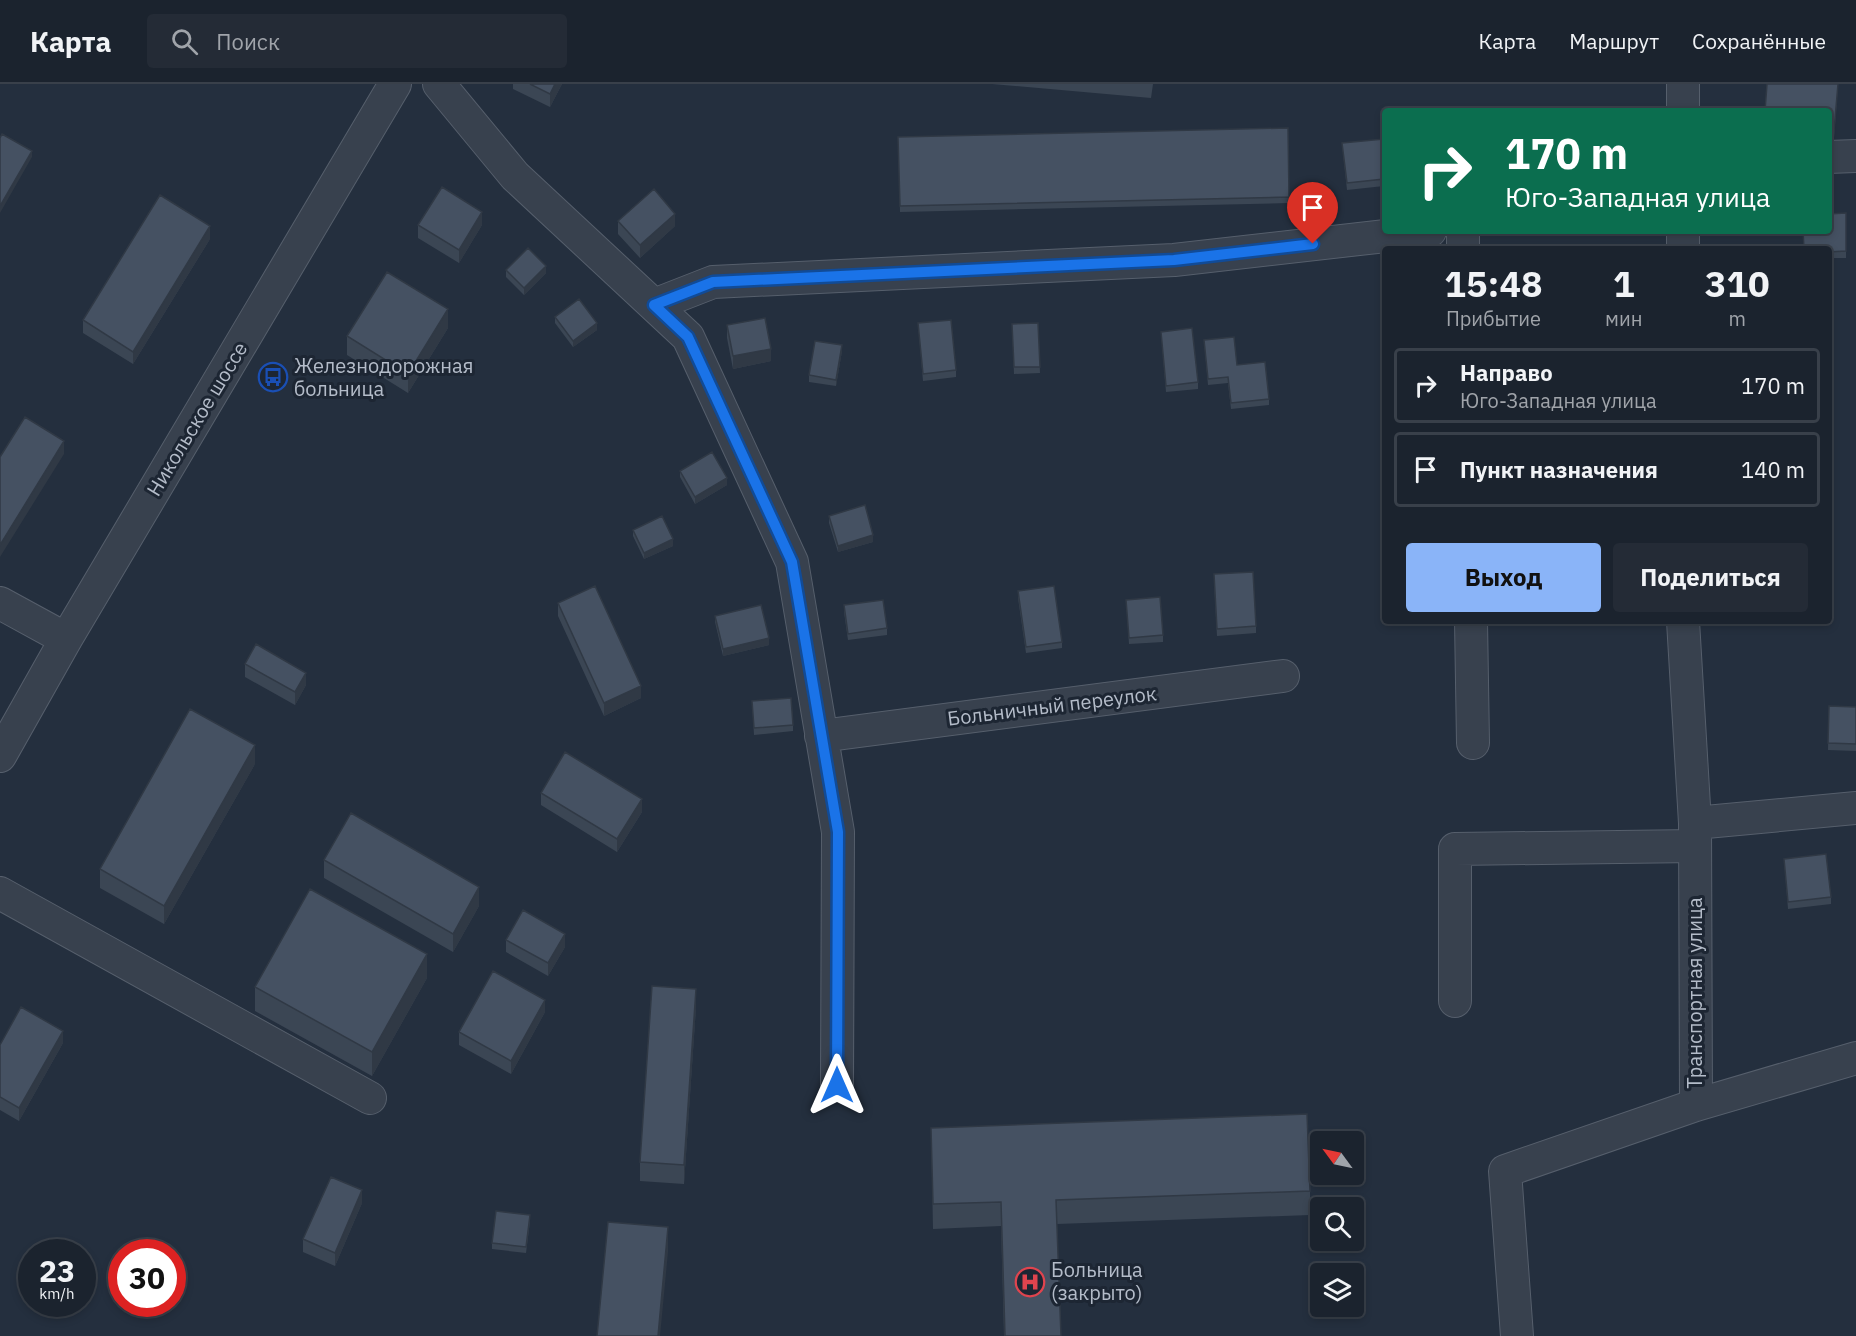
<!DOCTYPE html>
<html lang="ru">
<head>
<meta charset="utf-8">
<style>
	:root { --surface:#1b232e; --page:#242b36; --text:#f1f3f6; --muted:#a0a4aa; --line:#39404a; --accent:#8ab4f8 }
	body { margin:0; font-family:"IBM Plex Sans",sans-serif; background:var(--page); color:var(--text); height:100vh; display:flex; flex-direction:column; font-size:22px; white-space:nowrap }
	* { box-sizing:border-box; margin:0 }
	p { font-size:20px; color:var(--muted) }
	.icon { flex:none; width:33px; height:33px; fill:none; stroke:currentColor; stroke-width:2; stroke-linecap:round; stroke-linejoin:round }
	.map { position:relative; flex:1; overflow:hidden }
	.drawer { position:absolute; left:1382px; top:162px; width:450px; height:378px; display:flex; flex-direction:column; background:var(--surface); border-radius:6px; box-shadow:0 3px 9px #0003,0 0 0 2px var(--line) }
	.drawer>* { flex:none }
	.hud { position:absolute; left:1382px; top:24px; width:450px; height:126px; border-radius:6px; box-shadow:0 3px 9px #0003,0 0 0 2px var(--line); background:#0b6e4f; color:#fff; overflow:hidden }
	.needle { width:39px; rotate:303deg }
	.controls { position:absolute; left:1310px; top:1047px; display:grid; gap:12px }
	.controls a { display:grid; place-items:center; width:54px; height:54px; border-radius:6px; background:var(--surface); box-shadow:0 3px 9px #0003,0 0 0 2px var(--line); font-size:30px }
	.speed { position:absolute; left:18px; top:1155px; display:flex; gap:12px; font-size:30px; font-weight:700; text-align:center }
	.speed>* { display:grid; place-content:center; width:78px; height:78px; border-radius:50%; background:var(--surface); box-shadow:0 3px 9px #0003,0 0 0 2px var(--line); line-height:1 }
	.speed small { font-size:15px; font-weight:400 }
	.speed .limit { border:9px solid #d22; background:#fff; color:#111 }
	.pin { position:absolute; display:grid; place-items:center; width:51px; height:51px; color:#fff; margin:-62px -26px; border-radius:50% 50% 50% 0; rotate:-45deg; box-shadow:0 0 6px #0007 }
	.pin .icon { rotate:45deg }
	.me { position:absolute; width:66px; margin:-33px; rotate:0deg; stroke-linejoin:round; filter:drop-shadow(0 0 4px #0008) }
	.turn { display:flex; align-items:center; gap:21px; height:126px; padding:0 24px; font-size:27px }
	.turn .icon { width:78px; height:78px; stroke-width:2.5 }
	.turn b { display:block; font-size:42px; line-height:51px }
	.eta { display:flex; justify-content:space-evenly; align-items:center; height:102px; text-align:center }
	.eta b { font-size:36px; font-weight:800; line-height:42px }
	.action { display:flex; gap:12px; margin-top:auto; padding:12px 24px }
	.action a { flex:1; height:69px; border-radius:6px; background:var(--accent); color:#111; font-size:24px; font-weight:800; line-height:69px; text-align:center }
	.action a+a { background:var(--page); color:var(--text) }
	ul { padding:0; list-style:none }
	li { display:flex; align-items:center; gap:18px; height:75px; margin:0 12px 9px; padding:0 12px; border:3px solid var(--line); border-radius:6px }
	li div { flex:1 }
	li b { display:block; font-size:22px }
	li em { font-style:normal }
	header { display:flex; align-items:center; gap:36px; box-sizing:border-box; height:84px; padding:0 30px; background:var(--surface); border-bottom:2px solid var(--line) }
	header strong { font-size:28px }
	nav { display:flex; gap:33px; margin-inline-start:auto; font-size:21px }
	.search { width:420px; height:54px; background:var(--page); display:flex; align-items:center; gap:15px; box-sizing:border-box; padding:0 21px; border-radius:6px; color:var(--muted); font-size:22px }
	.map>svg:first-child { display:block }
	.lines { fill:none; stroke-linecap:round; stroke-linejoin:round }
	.minor-casing { stroke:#565f6c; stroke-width:34 }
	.minor { stroke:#38414e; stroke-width:32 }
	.wall { fill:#3b4654 }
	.shaded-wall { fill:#303945 }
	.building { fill:#455162; stroke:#303945; stroke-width:1.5 }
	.route-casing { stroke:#114b97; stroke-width:15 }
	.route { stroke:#1a73e8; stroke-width:10 }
	.labels { text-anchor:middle; stroke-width:6; stroke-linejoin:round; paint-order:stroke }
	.poi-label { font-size:20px; fill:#b4bcc9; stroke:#1d2633; text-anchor:start }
	.street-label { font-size:20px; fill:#b4bcc9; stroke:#1d2633 }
</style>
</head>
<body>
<header>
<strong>Карта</strong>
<div class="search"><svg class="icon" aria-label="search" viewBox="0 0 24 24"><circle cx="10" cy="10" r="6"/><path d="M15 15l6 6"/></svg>Поиск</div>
<nav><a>Карта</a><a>Маршрут</a><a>Сохранённые</a></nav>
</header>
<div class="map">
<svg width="1856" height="1252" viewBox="0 0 1856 1252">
	<rect width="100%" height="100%" fill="#242f3e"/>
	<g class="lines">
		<g class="minor-casing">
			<path id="minor" d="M439,0L515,92L688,253L792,478L838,748L837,1001
				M1683,27V0
				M1828,73L1856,72
				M1463,147V165
				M1683,147V165
				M654,221L713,198L1174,176L1430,147
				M0,519L66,555
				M1471,537L1473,659
				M1683,537L1695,739L1696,1021
				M821,652L1283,592
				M0,672L66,555L395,0
				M1695,739L1856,724
				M0,809L370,1014
				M1455,917V765L1695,762
				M1517,1252L1505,1087L1696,1021L1856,974"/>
		</g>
		<use href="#minor" class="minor"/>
	</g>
	<path class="wall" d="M513,0H562L550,23L513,5Z
		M992,0H1153L1151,14Z
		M1767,0H1838L1834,54H1828V27Z
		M1288,44L1289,119L900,128L898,53Z
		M1384,55V102L1347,106L1342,59Z
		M1846,129V174H1828V165Z
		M618,137L675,142L640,174L618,150Z
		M418,141H482L459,179L418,154Z
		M210,155L133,280L83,249V236Z
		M506,186L546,189L524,211L506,193Z
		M555,233L597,246L573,263L555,239Z
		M918,239L956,286V293L923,297Z
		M1038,239L1040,289L1014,290L1012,240Z
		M727,241L771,277L733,285L727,254Z
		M448,244L408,309L347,271V252Z
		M1161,248L1198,298V305L1166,308Z
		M1204,256L1237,281L1269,315V321L1231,325L1228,299L1208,301Z
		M842,267L836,302L809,298V291Z
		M680,387L727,401L695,420L680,393Z
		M829,432L873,458L838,468L829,439Z
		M633,446L673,462L644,475L633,452Z
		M1214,497L1256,542V549L1217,552Z
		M1018,507L1062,558V564L1026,569L1018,514Z
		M1126,516L1163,551V558L1129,560Z
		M558,519L641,614L604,632L558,532Z
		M844,521L887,544V551L848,556L844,528Z
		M715,532L769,561L723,572L715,538Z
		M245,580L306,601L295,621L245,593Z
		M752,617L793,641V647L754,651Z
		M1829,622L1856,623V667L1828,666Z
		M255,680L164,840L100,804V785Z
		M541,709L642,728L617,768L541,721Z
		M1784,775L1831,813V820L1788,825Z
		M324,776L479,822L453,868L324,794Z
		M506,856L565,863L548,892L506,868Z
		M427,894L372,992L255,927V903Z
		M696,923L684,1100L640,1097V1078Z
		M545,928L511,990L459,961V948Z
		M63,959L19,1037L0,1026V961Z
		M931,1044L1310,1107V1131L1057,1140L1061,1252H1004L1001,1142L933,1145Z
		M362,1119L335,1182L303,1168V1155Z
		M530,1137L526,1169L492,1165V1159Z"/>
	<path class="shaded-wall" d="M555,0H562L550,23V10Z
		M32,67V73L0,129V122Z
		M482,128V141L459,179V166Z
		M675,130V142L640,174V161Z
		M210,142V155L133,280V268Z
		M546,182V189L524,211V204Z
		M448,225V244L408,309V290Z
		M597,239V246L573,263V257Z
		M842,261V267L836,302V296Z
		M771,265V277L733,285V272Z
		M64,357V370L0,473V461Z
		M727,394V401L695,420V413Z
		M873,451V458L838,468V462Z
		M673,455V462L644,475V469Z
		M769,554V561L723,572V565Z
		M306,589V601L295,621V608Z
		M641,602V614L604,632V619Z
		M255,661V680L164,840V822Z
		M642,715V728L617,768V755Z
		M479,803V822L453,868V850Z
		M565,850V863L548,892V879Z
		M427,870V894L372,992V968Z
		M696,905V923L684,1100V1081Z
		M545,916V928L511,990V977Z
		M63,947V959L19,1037V1024Z
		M362,1106V1119L335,1182V1169Z
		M668,1143V1168L660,1252H658Z"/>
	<path class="building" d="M530,0H555L550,10Z
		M1767,0H1838L1834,47H1828V27H1765Z
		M1545,25L1600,27H1545Z
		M1288,44L1289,113L900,122L898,53Z
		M2,50L32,67L0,122V54Z
		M1384,55V95L1347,99L1342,59Z
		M442,103L482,128L459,166L418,141Z
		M654,105L675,130L640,161L618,137Z
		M160,111L210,142L133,268L83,236Z
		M1846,129V167L1828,168V165H1804L1803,147H1828V130Z
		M528,164L546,182L524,204L506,186Z
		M387,188L448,225L408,290L347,252Z
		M579,215L597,239L573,257L555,233Z
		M765,234L771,265L733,272L727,241Z
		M951,236L956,286L923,290L918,239Z
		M1038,239L1040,283H1014L1012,240Z
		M1192,244L1198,298L1166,302L1161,248Z
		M1234,253L1237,281L1265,278L1269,315L1231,319L1228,293L1208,295L1204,256Z
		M815,257L842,261L836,296L809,291Z
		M25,333L64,357L0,461V373Z
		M712,368L727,394L695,413L680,387Z
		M865,421L873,451L838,462L829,432Z
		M662,432L673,455L644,469L633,446Z
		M1253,488L1256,542L1217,545L1214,490Z
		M595,502L641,602L604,619L558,519Z
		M1054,502L1062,558L1026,563L1018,507Z
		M1160,513L1163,551L1129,554L1126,516Z
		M883,516L887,544L848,550L844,521Z
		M761,521L769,554L723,565L715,532Z
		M256,560L306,589L295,608L245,580Z
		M791,614L793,641L754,644L752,617Z
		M1829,622L1856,623V660L1828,659Z
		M190,625L255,661L164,822L100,785Z
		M565,668L642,715L617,755L541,709Z
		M351,729L479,803L453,850L324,776Z
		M1826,770L1831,813L1788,818L1784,775Z
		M310,805L427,870L372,968L255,903Z
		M523,826L565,850L548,879L506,856Z
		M493,887L545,916L511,977L459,948Z
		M652,902L696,905L684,1081L640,1078Z
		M21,923L63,947L19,1024L0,1013V961Z
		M1307,1030L1310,1107L1056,1116L1061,1252H1005L1001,1118L933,1120L931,1044Z
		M331,1093L362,1106L335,1169L303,1155Z
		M496,1127L530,1131L526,1163L492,1159Z
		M608,1138L668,1143L658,1252H597Z"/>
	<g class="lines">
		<g class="route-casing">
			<path id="route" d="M837,1001L838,748L792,478L688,253L654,221L713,198L1174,176L1313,160"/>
		</g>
		<use href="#route" class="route"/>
	</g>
	<defs>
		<g id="bus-ring" transform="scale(1.5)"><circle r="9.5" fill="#1d2633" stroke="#1a4fb4" stroke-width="1.5"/><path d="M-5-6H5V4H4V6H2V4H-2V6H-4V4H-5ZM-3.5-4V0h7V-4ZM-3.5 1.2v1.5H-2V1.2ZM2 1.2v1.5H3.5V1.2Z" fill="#1a4fb4"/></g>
		<g id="hospital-ring" transform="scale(1.5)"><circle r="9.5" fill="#1d2633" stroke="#e0444e" stroke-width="1.5"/><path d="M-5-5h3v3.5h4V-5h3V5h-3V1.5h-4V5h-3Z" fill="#e0444e"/></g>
	</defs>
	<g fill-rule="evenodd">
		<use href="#bus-ring" x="273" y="293"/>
		<use href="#hospital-ring" x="1030" y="1198"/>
	</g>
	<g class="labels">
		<g class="poi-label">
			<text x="294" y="289">Железнодорожная<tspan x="294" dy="23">больница</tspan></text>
			<text x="1051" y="1193">Больница<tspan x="1051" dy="23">(закрыто)</tspan></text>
		</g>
		<g class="street-label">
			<text transform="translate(197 335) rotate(-59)" y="7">Никольское шоссе</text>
			<text transform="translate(1052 622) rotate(-7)" y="7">Больничный переулок</text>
			<text transform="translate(1695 909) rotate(-90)" y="7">Транспортная улица</text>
		</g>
	</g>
</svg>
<div class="controls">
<a><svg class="needle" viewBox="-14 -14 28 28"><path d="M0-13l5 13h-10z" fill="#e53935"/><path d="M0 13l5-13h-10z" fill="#a0a4aa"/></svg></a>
<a><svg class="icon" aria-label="search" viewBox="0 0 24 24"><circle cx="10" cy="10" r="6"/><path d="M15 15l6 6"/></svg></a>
<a><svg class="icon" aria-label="layers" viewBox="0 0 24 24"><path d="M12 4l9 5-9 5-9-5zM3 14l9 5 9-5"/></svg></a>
</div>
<div class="speed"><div>23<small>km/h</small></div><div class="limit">30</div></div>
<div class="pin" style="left:1313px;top:160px;background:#d93025"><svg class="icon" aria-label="arrive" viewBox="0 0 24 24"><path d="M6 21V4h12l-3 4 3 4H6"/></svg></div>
<svg class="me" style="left:837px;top:1001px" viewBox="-20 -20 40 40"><path d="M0-17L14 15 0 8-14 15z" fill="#1a73e8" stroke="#fff" stroke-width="4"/></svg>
<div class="hud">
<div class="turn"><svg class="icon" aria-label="right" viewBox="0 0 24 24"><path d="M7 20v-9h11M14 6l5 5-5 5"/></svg><div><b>170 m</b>Юго-Западная улица</div></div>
</div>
<section class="drawer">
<div class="eta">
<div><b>15:48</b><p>Прибытие</p></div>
<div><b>1</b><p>мин</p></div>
<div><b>310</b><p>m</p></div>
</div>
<ul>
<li><svg class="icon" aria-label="right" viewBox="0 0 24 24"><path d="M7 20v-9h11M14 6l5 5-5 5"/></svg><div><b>Направо</b><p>Юго-Западная улица</p></div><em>170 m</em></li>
<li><svg class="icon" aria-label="arrive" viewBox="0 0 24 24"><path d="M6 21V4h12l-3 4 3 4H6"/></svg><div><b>Пункт назначения</b></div><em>140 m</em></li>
</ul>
<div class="action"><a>Выход</a><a>Поделиться</a></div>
</section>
</div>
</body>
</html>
